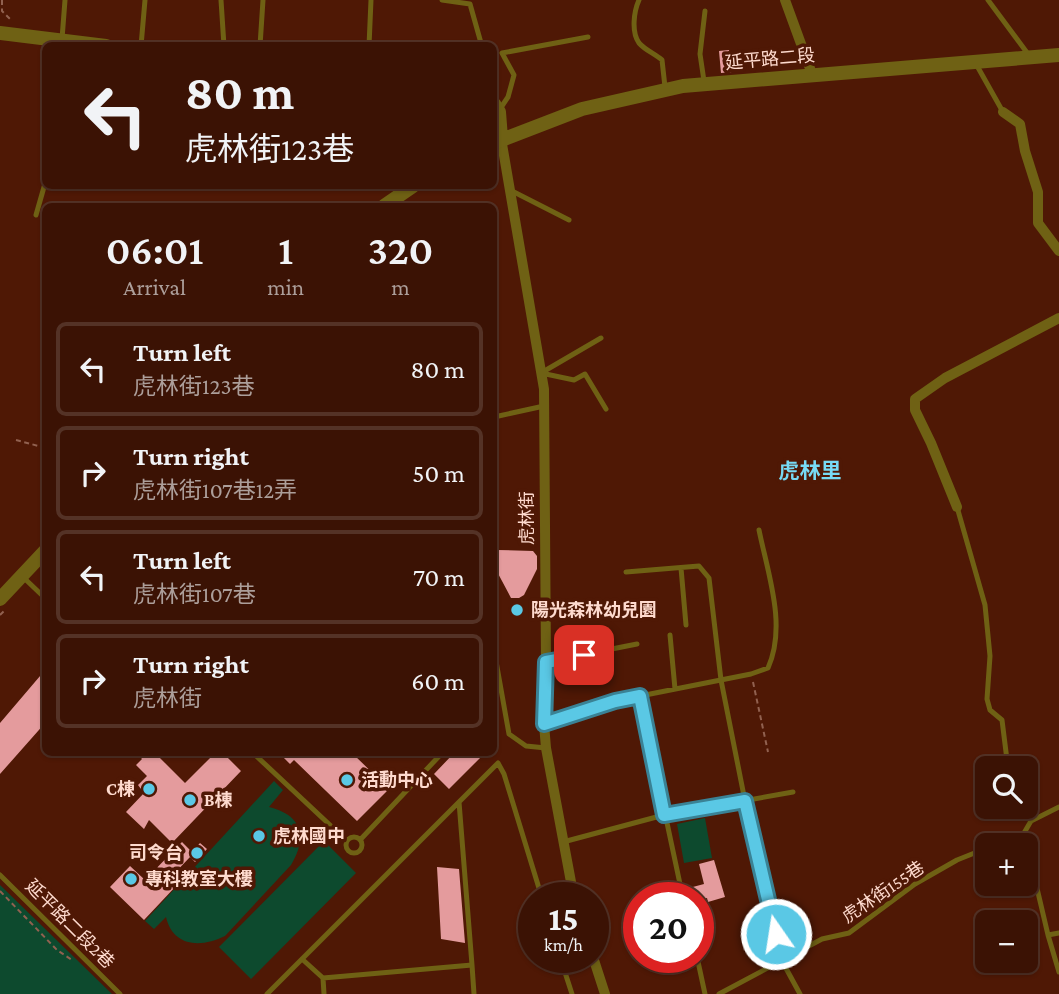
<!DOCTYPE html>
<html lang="en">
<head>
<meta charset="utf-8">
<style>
	:root { --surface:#3b1204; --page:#462013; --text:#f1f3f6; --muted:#ac9e9a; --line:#543226 }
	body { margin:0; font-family:"Crimson Pro","Noto Sans TC",serif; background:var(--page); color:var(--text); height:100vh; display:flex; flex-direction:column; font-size:26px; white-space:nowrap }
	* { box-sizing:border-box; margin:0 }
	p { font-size:23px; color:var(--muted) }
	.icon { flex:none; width:38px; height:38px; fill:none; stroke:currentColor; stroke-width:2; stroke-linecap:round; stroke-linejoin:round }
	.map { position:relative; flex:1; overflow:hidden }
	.details { position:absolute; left:42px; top:203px; width:455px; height:553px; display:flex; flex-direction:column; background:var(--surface); border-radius:10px; box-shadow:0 2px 5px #0004,0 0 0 2px var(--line) }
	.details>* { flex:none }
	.banner { position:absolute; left:42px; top:42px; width:455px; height:147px; border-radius:10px; box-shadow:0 2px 5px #0004,0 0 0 2px var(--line); background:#3b1204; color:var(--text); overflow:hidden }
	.fabs { position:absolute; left:975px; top:756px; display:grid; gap:14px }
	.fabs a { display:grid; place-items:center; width:63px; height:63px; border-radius:10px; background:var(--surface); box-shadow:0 2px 5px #0004,0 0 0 2px var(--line); font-size:35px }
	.speed { position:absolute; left:518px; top:882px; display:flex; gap:14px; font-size:35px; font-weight:700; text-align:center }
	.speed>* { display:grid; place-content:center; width:91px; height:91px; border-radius:50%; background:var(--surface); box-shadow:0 2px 5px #0004,0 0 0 2px var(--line); line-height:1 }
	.speed small { font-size:18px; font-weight:400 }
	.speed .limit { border:10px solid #d22; background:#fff; color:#111 }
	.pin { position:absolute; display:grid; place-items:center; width:60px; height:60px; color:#fff; margin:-30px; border-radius:14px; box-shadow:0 4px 10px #0006 }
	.me { position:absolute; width:77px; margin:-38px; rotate:347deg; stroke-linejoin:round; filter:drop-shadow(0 0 5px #0008) }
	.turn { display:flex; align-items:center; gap:24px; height:147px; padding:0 28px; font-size:32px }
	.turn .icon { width:91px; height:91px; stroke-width:2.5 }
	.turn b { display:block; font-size:49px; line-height:60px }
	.eta { display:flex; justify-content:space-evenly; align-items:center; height:119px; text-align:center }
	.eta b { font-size:42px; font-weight:600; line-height:49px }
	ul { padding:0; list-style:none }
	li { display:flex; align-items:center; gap:21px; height:94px; margin:0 14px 10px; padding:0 14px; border:4px solid var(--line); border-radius:10px }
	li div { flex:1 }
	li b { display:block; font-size:26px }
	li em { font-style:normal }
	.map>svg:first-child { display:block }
	.green { fill:#0d4a2e }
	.building { fill:#e49b9d }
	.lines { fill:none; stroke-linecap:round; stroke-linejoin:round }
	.path { stroke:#916150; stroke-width:2; stroke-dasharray:5 3.5; stroke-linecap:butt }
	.service { stroke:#6f6114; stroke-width:5 }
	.minor { stroke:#6f6114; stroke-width:10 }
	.tertiary { stroke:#6f6114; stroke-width:14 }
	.route-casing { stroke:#3a8295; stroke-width:18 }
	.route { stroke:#5ac8e5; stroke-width:12 }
	.poi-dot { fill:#5ac8e5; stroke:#4f1805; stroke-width:2.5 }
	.labels { text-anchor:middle; stroke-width:7; stroke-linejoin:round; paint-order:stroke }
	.street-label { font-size:18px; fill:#fedace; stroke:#4f1805 }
	.poi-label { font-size:18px; font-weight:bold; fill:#fedace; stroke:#4f1805; text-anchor:start }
	.quarter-label { font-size:21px; font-weight:bold; fill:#77daf5; stroke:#4f1805 }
</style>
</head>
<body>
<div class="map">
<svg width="1059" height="994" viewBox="0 0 1059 994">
	<rect width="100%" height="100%" fill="#4f1805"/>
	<path class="green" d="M274,781L283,790L269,807C302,815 308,837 291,865L225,936C201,948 173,947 166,917L154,929L145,921Z
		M705,818L712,858L684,863L677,824Z
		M324,841L356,873L251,979L219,947Z
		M0,885L112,994H0Z"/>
	<path class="building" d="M729,50L732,72L721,73L719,51Z
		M497,550L533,551L537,556V569L524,595L519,598H511L494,566V553Z
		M46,669V722L0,774V723Z
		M136,752H154L185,783L216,752H222L241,771L172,843L149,820L144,829L126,812L144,793L138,785L147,776L136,765L142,759Z
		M278,752H351L389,789L357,821L294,760L290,764Z
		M455,752H486L449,789L434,774Z
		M182,842L192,852L200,843L207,849L195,862L190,857L170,878L177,885L144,920L110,887L130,866L145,880Z
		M714,860L725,897L708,902L707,898L698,900V898H692L689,888L704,884L699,864Z
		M437,867L459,869L465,943L441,939Z"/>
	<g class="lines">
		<path class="path" d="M2,0V11L11,20
			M16,440L46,448
			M0,615L5,610
			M753,682L768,752
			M0,891L57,950L72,960"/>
		<path class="service" d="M221,0L224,46
			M442,0L470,4L481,43
			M639,0C634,11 631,32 639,43C645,50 655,54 662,60L665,87
			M988,0L1028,54
			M62,39L65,0
			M141,46L145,0
			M260,46L263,0
			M369,46L371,0
			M976,64L1003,112
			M704,81L700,54L705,11
			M500,109L508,97L514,75L502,53L588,37
			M510,190L569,220
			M36,215L46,180
			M541,373L574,380L585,374L606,409
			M541,373L601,338
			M494,417L544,406
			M957,507L985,605L990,656L987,699L990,710L1002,720L1008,768
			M681,568L686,625
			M626,572L699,566L709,578L721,680L745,801L782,961L800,994
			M24,578L46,599
			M670,635L675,689
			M494,650L509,734L526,746L546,748
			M546,662L637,644
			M640,696L683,898
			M544,724L615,701L751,674L768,668C787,626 768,574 759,530
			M252,752L347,841
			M1019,807L1031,821
			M1031,821L1059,807
			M1024,833L1048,935L1059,972
			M346 845a8 8 0 1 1 16 0a8 8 0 1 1-16 0Z
			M360,840L443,752
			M563,842L664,815L793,792
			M994,845L1024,833L1031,821
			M0,875L120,994
			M1048,935L1059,933
			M560,957L572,994
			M697,957L705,994
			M302,959L323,978L324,994
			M472,965L474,994
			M323,978L472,965L459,802
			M267,994L498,763L504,774L542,898
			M719,994L822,939L849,933L915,884L957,860L987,848"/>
		<path class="minor" d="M785,0L812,74
			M1003,112L1020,124L1025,151L1038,192V223L1059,251
			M501,138L544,389L546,662L544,724L546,748L574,898
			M957,507L931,443L915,410V399L945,378L1059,318
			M593,957L605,994"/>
		<path class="tertiary" d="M0,33L106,46
			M494,104L499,112L501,138
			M494,143L582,109L683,86L1059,55
			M384,206L413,186
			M0,599L46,550"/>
	</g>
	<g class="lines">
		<g class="route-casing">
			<path id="route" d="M584,655L546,662L544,724L615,701L640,696L664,815L745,801L776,934"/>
		</g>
		<use href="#route" class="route"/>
	</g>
	<g class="poi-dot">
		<circle cx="517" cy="610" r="7"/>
		<circle cx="347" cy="780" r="7"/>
		<circle cx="149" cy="789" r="7"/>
		<circle cx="190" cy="800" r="7"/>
		<circle cx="259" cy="836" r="7"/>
		<circle cx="197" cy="853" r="7"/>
		<circle cx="131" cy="879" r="7"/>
	</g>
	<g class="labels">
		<g class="street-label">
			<text transform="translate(770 59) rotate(-5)" y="6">延平路二段</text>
			<text transform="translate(527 518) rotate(-90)" y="6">虎林街</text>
			<text transform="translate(883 892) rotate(-34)" y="6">虎林街155巷</text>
			<text transform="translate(70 924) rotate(45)" y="6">延平路二段2巷</text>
		</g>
		<g class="poi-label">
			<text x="531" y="616">陽光森林幼兒園</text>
			<text x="361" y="786">活動中心</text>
			<text x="135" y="795" text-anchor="end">C棟</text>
			<text x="204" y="806">B棟</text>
			<text x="273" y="842">虎林國中</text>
			<text x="183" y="859" text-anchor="end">司令台</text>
			<text x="145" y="885">專科教室大樓</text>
		</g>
		<g class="quarter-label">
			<text x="810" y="478">虎林里</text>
		</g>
	</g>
</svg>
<div class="fabs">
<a><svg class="icon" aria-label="search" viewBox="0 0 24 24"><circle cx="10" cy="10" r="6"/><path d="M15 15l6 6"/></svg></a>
<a>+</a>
<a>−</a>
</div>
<div class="speed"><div>15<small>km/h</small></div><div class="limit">20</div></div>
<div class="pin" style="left:584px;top:655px;background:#d93025"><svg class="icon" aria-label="arrive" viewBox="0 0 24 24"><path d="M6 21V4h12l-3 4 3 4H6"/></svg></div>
<svg class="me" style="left:776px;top:934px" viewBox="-20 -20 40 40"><circle r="17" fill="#5ac8e5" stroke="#fff" stroke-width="3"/><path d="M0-11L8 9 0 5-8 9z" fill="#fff"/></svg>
<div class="banner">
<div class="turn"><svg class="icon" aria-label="left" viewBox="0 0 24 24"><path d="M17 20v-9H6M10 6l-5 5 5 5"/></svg><div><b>80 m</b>虎林街123巷</div></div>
</div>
<section class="details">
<div class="eta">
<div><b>06:01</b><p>Arrival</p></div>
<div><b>1</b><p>min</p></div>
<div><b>320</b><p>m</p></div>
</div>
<ul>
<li><svg class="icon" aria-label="left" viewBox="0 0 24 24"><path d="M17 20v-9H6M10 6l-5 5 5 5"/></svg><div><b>Turn left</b><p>虎林街123巷</p></div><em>80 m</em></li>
<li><svg class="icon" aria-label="right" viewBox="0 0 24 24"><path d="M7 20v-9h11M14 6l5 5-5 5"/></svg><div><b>Turn right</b><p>虎林街107巷12弄</p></div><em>50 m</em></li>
<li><svg class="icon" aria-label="left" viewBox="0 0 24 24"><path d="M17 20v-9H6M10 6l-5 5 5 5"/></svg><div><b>Turn left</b><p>虎林街107巷</p></div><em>70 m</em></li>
<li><svg class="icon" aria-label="right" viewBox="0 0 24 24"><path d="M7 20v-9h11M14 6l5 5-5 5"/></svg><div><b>Turn right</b><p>虎林街</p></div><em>60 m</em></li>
</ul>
</section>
</div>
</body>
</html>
